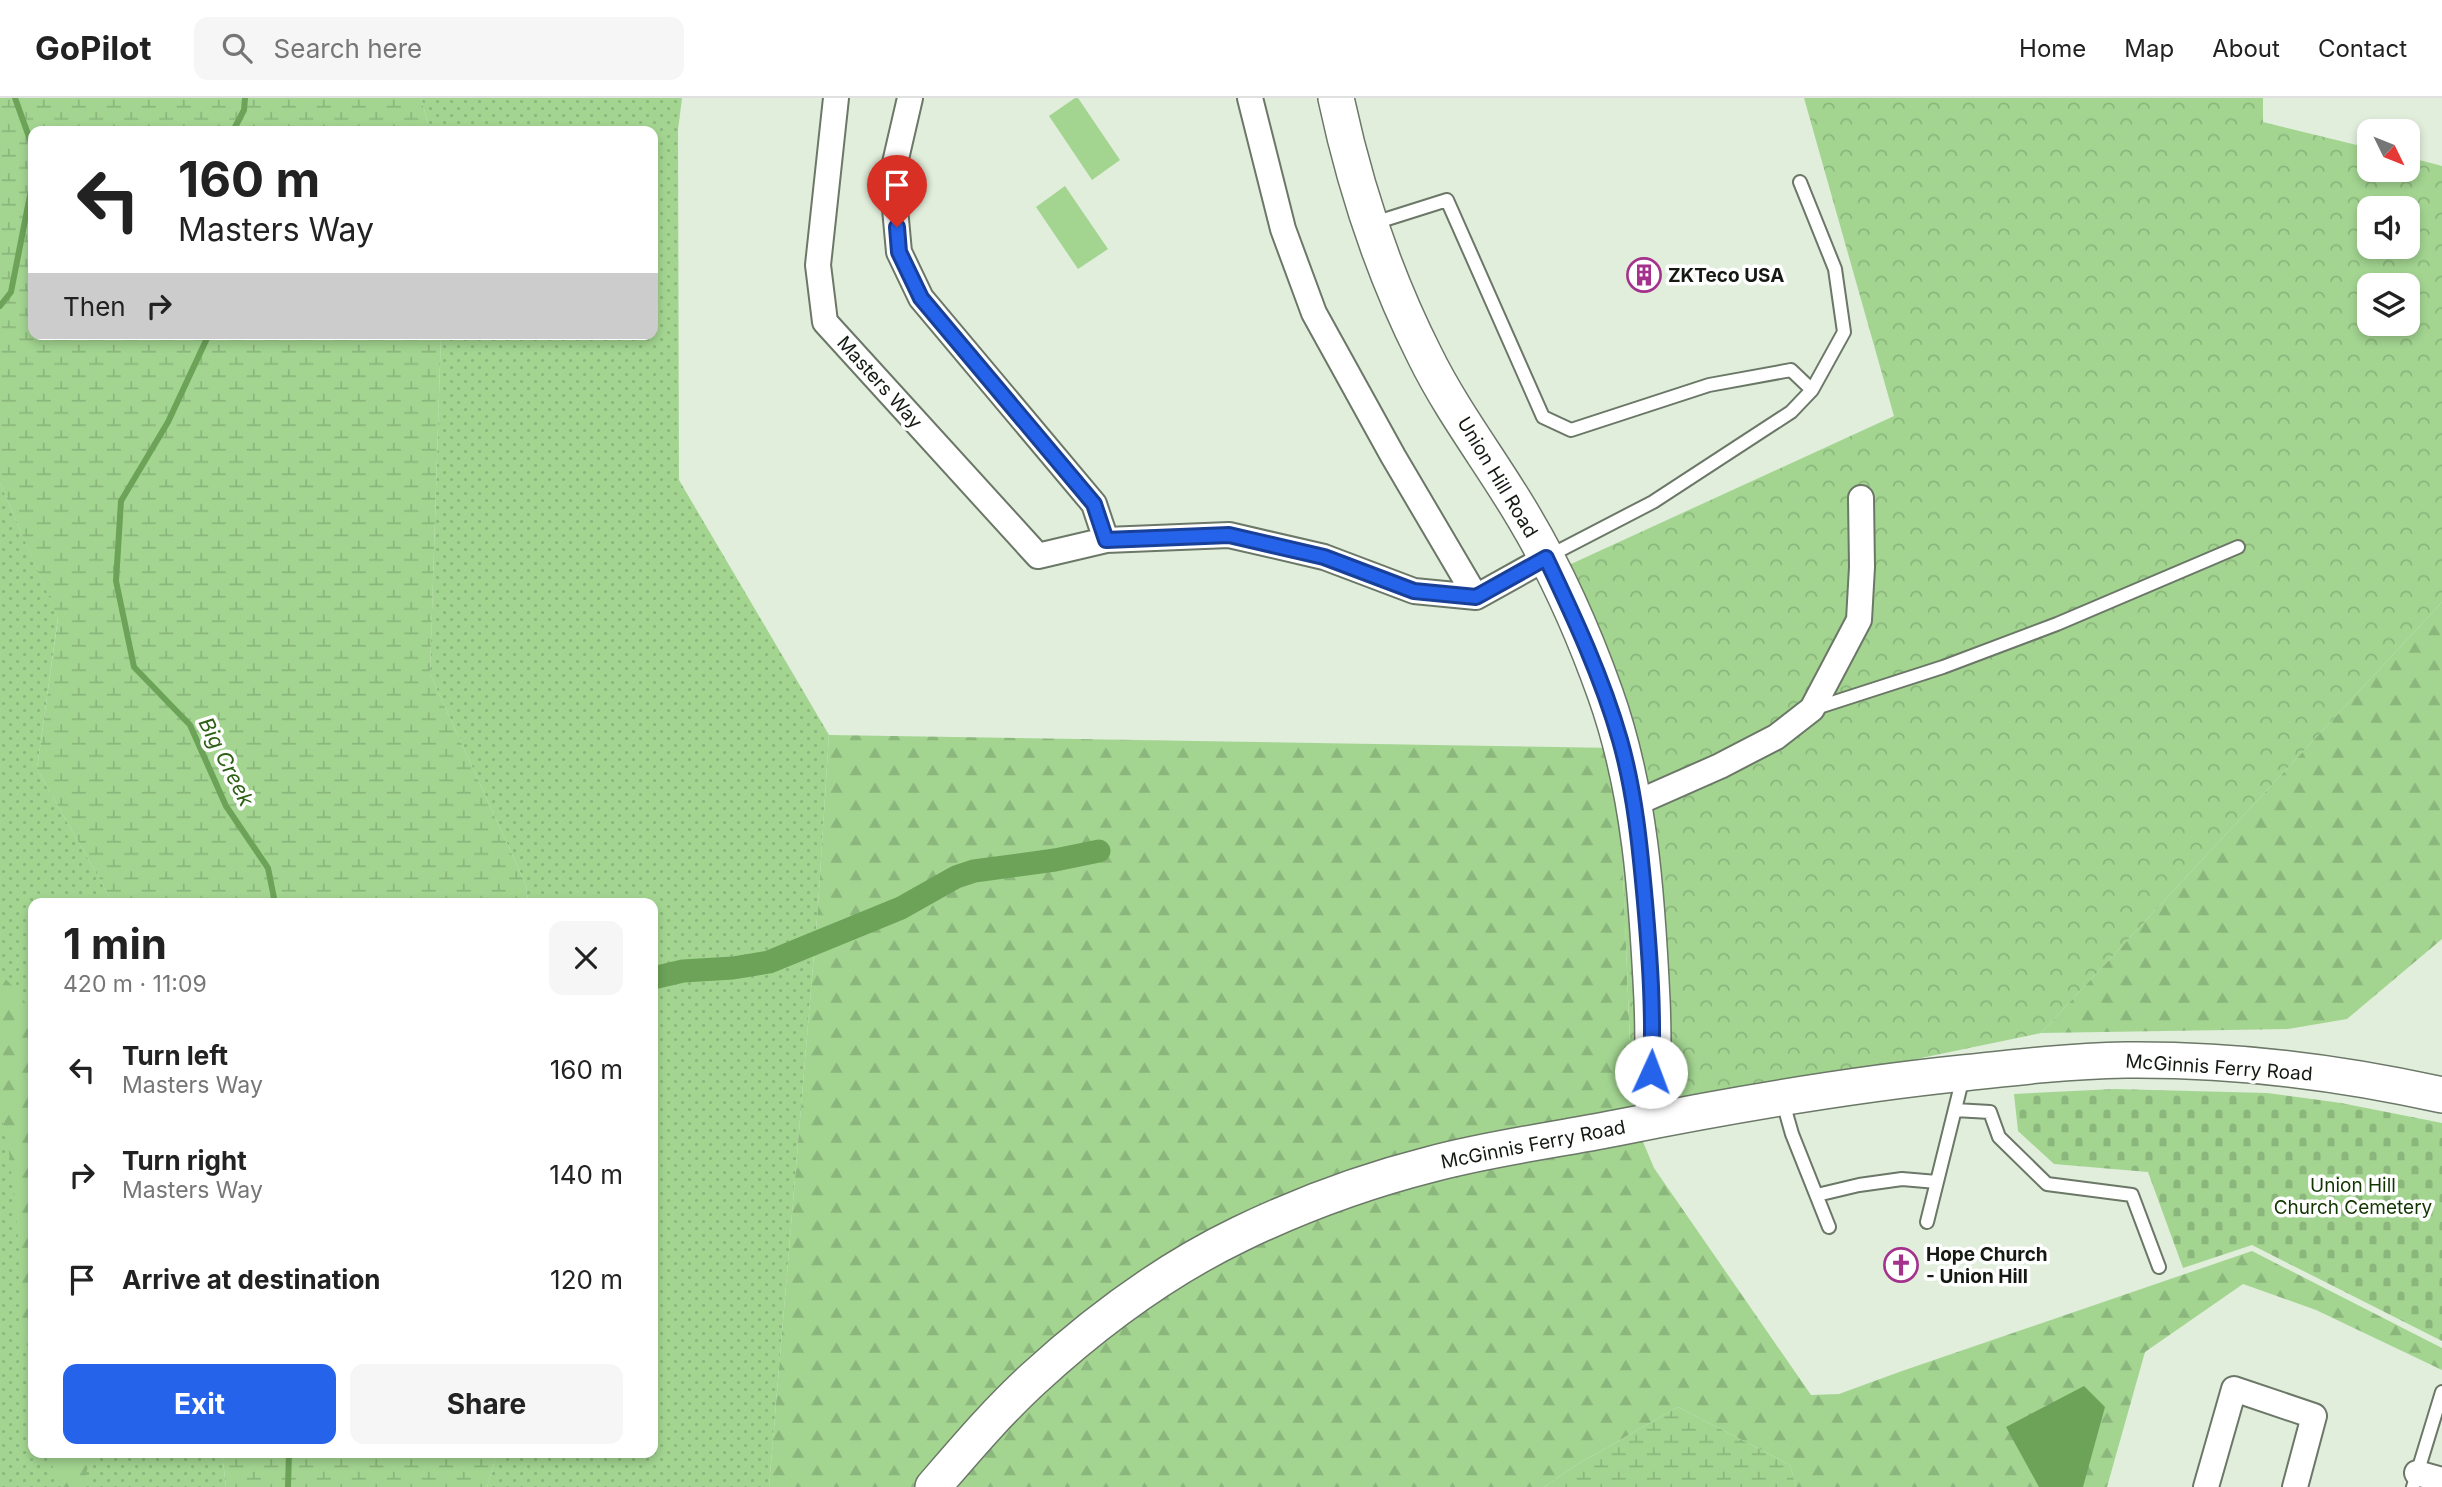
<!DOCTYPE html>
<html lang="en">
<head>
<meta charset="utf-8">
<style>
	:root { --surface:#fff; --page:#f6f6f6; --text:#222; --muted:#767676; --line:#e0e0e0; --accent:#2563eb }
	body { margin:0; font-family:Inter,sans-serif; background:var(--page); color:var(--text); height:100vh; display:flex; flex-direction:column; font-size:26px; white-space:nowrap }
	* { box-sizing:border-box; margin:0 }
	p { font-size:23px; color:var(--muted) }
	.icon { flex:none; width:38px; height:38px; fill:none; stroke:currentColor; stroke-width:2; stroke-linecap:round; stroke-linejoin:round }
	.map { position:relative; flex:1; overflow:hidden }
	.side { position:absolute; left:28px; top:800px; width:630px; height:560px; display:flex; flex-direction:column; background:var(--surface); border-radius:14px; box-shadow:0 4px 10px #0003 }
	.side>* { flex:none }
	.top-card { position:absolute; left:28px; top:28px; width:630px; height:214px; border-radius:14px; box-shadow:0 4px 10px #0003; background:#fff; color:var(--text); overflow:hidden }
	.needle { width:46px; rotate:133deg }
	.fabs { position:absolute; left:2357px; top:21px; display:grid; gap:14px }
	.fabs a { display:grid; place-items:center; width:63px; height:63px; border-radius:14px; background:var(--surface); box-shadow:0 4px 10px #0003; font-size:35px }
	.pin { position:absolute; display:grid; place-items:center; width:60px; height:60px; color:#fff; margin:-72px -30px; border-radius:50% 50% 50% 0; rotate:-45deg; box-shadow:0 0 7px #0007 }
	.pin .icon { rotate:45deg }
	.me { position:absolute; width:77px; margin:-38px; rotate:2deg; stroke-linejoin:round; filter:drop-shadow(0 0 5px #0008) }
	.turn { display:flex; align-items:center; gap:24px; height:147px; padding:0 35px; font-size:32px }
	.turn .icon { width:91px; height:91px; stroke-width:2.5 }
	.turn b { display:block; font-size:49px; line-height:60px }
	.then { display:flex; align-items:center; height:66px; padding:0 35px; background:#0003; gap:14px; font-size:26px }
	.round { display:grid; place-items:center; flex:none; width:74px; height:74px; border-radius:14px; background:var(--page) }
	.overview { display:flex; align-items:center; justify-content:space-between; height:119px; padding:0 35px }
	h1 { font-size:42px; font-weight:700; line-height:52px }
	.primary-button { display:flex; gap:14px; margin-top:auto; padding:14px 35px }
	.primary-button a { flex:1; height:80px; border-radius:14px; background:var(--accent); color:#fff; font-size:28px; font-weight:700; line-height:80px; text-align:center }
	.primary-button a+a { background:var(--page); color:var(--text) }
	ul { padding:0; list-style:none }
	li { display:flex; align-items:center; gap:21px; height:105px; padding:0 35px }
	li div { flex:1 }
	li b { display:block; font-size:26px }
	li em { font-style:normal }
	header { display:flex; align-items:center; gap:42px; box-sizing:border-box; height:98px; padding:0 35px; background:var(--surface); border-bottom:2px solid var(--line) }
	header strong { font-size:33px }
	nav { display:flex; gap:38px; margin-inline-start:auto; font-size:24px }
	.search { width:490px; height:63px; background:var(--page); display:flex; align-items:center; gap:18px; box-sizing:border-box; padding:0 24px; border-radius:14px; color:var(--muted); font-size:26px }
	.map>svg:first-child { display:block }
	.grass { fill:url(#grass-dots) }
	.forest { fill:url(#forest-firs) }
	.wetland { fill:url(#wetland-marsh) }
	.cemetery { fill:url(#cemetery-stones) }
	.park { fill:url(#park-crowns); fill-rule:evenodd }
	.pitch { fill:#a3d591 }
	.water { fill:#6ca358 }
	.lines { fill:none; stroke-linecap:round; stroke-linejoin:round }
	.stream { stroke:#6ca358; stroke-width:6 }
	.canal { stroke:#6ca358; stroke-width:23 }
	.lane-casing { stroke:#6b7767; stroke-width:16 }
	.street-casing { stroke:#6b7767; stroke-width:28 }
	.secondary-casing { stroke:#6b7767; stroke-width:38 }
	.lane { stroke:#fff; stroke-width:12 }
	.street { stroke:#fff; stroke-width:24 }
	.secondary { stroke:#fff; stroke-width:35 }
	.route-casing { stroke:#184099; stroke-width:18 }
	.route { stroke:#2563eb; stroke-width:12 }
	.labels { text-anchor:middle; stroke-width:7; stroke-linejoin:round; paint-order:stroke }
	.poi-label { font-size:19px; font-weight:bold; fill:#141912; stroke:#fff; text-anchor:start }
	.street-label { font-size:19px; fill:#141912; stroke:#fff }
	.park-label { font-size:19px; fill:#123600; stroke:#fff }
	.water-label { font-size:21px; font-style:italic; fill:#2e6115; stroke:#fff }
</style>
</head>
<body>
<header>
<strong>GoPilot</strong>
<div class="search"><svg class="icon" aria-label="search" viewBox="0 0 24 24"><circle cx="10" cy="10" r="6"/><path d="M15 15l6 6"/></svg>Search here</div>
<nav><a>Home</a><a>Map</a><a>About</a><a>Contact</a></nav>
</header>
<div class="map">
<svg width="2442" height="1389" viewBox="0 0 2442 1389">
	<defs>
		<pattern id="grass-dots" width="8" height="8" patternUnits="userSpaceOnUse" patternTransform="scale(1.75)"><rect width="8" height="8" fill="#a3d591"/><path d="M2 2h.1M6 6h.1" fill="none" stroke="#8bb67c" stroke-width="1.8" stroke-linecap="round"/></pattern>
		<pattern id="forest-firs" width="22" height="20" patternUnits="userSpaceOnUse" patternTransform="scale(1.75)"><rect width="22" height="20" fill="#a3d591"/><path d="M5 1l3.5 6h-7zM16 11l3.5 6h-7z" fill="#8bb67c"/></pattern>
		<pattern id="wetland-marsh" width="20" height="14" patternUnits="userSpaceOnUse" patternTransform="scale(1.75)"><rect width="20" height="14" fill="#a3d591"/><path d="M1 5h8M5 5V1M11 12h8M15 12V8" fill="none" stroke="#8bb67c"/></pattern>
		<pattern id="cemetery-stones" width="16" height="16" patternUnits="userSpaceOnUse" patternTransform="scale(1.75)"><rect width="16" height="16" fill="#a3d591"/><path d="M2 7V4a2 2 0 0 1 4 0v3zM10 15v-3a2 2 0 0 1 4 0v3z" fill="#8bb67c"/></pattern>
		<pattern id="park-crowns" width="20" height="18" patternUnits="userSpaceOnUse" patternTransform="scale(1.75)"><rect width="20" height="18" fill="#a3d591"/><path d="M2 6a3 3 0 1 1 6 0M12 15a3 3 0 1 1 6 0" fill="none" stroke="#8bb67c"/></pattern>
	</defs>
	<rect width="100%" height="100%" fill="#e0eedb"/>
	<path class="grass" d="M421,0H682L678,32L679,382L829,637L818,808L769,1389H487L497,1355L653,1354V805H528L526,787L430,576L441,236H653V33H430Z
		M0,385L58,519L37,671L113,805H33V1354L222,1355L226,1389H0Z"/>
	<path class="forest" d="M2442,504V841L2347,921L2288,931L2041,935Z
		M829,637L1618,650L1633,1020L1654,1070L1811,1297L1839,1296L1902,1273L2252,1153L2442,1250V1272L2316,1212L2243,1186L2145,1254L2107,1389H1796L1790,1367L1678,1309L1578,1366L1544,1389H769L818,808Z
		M0,876L18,893L33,917V1253L20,1240L19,1147L7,1035L0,1018Z
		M47,1355H91L83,1389H61Z"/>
	<path class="wetland" d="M0,0H421L430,33H33V236H441L430,576L526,787L528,805H113L37,671L58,520L0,385Z
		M1678,1309L1790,1367L1796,1389H1544L1578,1366Z
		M222,1355V1354L497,1355L487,1389H226Z"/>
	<path class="cemetery" d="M2115,991L2267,995L2341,1005L2442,1025V1243L2252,1147L2183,1170L2148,1074L2054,1066L2018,1033L2014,996Z"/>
	<path class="park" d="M1804,0H2263V24L2369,50L2370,72H2408V59L2442,68V504L2041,935L1633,1020L1618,650L1547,477L1894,318ZM2370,110H2408V149H2370ZM2370,187H2408V226H2370Z"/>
	<path class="pitch" d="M1075,0H1078L1120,62L1092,82L1049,18Z
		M1065,88L1108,151L1078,171L1036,109Z"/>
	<path class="water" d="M2084,1288L2105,1309L2083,1389H2039L2006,1329Z"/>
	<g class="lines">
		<path class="stream" d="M15,0L33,50
			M233,33L244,12L245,0
			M0,208L11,194L33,82
			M209,236L168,324L121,403L116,483L134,569L190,627L226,708L268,770L275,805
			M288,1389L289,1354"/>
		<path class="canal" d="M653,880L683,873L733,870L769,864L901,810L956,779L974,773L1055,762L1099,753"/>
		<g class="lane-casing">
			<path id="lane" d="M1800,84L1835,171L1844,234L1812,292
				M1371,126L1447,102L1543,319L1571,332L1709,287L1791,272L1812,292L1791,314L1653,404L1547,459
				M1816,610L1943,569L2057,526L2238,449
				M1782,1001L1792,1036L1829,1129
				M1955,1012L1990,1014L1999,1039L2047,1086L2132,1097L2159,1169
				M1817,1097L1859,1087L1902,1081L1937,1084
				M1927,1124L1963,979
				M2413,1389L2442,1294"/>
		</g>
		<g class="street-casing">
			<path id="street" d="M836,0L818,167L825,224L1038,458L1106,442L1229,437L1324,459L1414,493L1476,499L1546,460
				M910,0L892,78L899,154L921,200L1094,406L1106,442
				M1250,0L1283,131L1314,215L1393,358L1476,499
				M1634,706L1720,668L1776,639L1812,611L1859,522L1862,469L1861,400
				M2417,1375L2442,1382
				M2206,1389L2234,1291L2314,1318L2295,1389"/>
		</g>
		<g class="secondary-casing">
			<path id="secondary" d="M1336,0C1355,89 1384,177 1425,258C1453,315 1493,366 1525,421C1557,475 1584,536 1605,595C1640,693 1647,798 1652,902C1654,942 1652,982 1654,1022
				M933,1389C965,1352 997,1314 1033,1281C1094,1225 1165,1172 1240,1136C1302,1106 1365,1083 1432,1066C1492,1050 1555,1042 1616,1030C1731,1007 1847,987 1963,975C2017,969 2071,963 2126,962C2232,961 2339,974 2442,997"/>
		</g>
		<use href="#lane" class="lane"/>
		<use href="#street" class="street"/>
		<use href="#secondary" class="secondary"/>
	</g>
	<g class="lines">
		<g class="route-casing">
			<path id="route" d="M897,129L899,154L921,200L1094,406L1106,442L1229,437L1324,459L1414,493L1476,499L1546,460C1574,519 1602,579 1620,642C1635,695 1640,749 1645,804C1650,861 1654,917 1651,974"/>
		</g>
		<use href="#route" class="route"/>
	</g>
	<defs>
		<g id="building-ring" transform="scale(1.75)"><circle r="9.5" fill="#fff" stroke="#a4318c" stroke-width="1.5"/><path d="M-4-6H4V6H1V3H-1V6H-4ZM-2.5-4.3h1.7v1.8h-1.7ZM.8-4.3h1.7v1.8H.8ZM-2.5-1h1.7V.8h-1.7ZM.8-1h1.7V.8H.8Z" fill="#a4318c"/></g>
		<g id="church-ring" transform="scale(1.75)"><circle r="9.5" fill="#fff" stroke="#a4318c" stroke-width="1.5"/><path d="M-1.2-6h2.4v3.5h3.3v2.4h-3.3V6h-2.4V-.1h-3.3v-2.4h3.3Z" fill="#a4318c"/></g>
	</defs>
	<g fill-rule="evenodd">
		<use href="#building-ring" x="1644" y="177"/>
		<use href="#church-ring" x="1901" y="1167"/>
	</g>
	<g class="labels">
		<g class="poi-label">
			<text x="1668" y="184">ZKTeco USA</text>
			<text x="1926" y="1163">Hope Church<tspan x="1926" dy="22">- Union Hill</tspan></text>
		</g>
		<g class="street-label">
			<text transform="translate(880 284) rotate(48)" y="7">Masters Way</text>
			<text transform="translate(1498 379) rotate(59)" y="7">Union Hill Road</text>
			<text transform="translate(2219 969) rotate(4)" y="7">McGinnis Ferry Road</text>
			<text transform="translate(1533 1046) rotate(-11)" y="7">McGinnis Ferry Road</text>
		</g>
		<g class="park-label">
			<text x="2353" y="1094">Union Hill<tspan x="2353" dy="22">Church Cemetery</tspan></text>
		</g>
		<g class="water-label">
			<text transform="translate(226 664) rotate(63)" y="7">Big Creek</text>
		</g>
	</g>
</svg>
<div class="fabs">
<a><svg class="needle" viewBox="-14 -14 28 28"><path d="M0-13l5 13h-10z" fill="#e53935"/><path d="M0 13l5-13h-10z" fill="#767676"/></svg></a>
<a><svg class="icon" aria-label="sound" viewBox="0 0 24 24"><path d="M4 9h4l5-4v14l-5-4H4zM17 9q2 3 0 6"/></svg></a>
<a><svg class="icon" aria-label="layers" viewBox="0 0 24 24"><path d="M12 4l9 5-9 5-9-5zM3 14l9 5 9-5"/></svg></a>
</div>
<div class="pin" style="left:897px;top:129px;background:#d93025"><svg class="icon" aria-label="arrive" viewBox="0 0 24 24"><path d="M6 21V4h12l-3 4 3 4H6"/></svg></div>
<svg class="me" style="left:1651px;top:974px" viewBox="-20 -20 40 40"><circle r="19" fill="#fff"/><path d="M0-13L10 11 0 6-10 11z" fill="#2563eb"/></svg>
<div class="top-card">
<div class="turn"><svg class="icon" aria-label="left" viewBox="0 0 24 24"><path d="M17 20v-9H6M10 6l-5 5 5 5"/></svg><div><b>160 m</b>Masters Way</div></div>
<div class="then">Then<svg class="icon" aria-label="right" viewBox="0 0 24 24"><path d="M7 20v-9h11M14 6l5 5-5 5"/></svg></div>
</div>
<section class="side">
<div class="overview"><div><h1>1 min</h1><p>420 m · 11:09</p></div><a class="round"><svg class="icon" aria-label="close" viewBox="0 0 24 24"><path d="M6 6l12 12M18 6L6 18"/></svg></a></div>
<ul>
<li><svg class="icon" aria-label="left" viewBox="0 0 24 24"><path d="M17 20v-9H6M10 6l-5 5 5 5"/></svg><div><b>Turn left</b><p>Masters Way</p></div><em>160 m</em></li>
<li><svg class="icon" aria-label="right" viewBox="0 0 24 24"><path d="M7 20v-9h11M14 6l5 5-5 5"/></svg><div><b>Turn right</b><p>Masters Way</p></div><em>140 m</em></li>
<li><svg class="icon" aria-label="arrive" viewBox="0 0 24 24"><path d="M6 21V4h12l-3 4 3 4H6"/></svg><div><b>Arrive at destination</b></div><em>120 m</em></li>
</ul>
<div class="primary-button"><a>Exit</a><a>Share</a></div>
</section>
</div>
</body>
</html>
